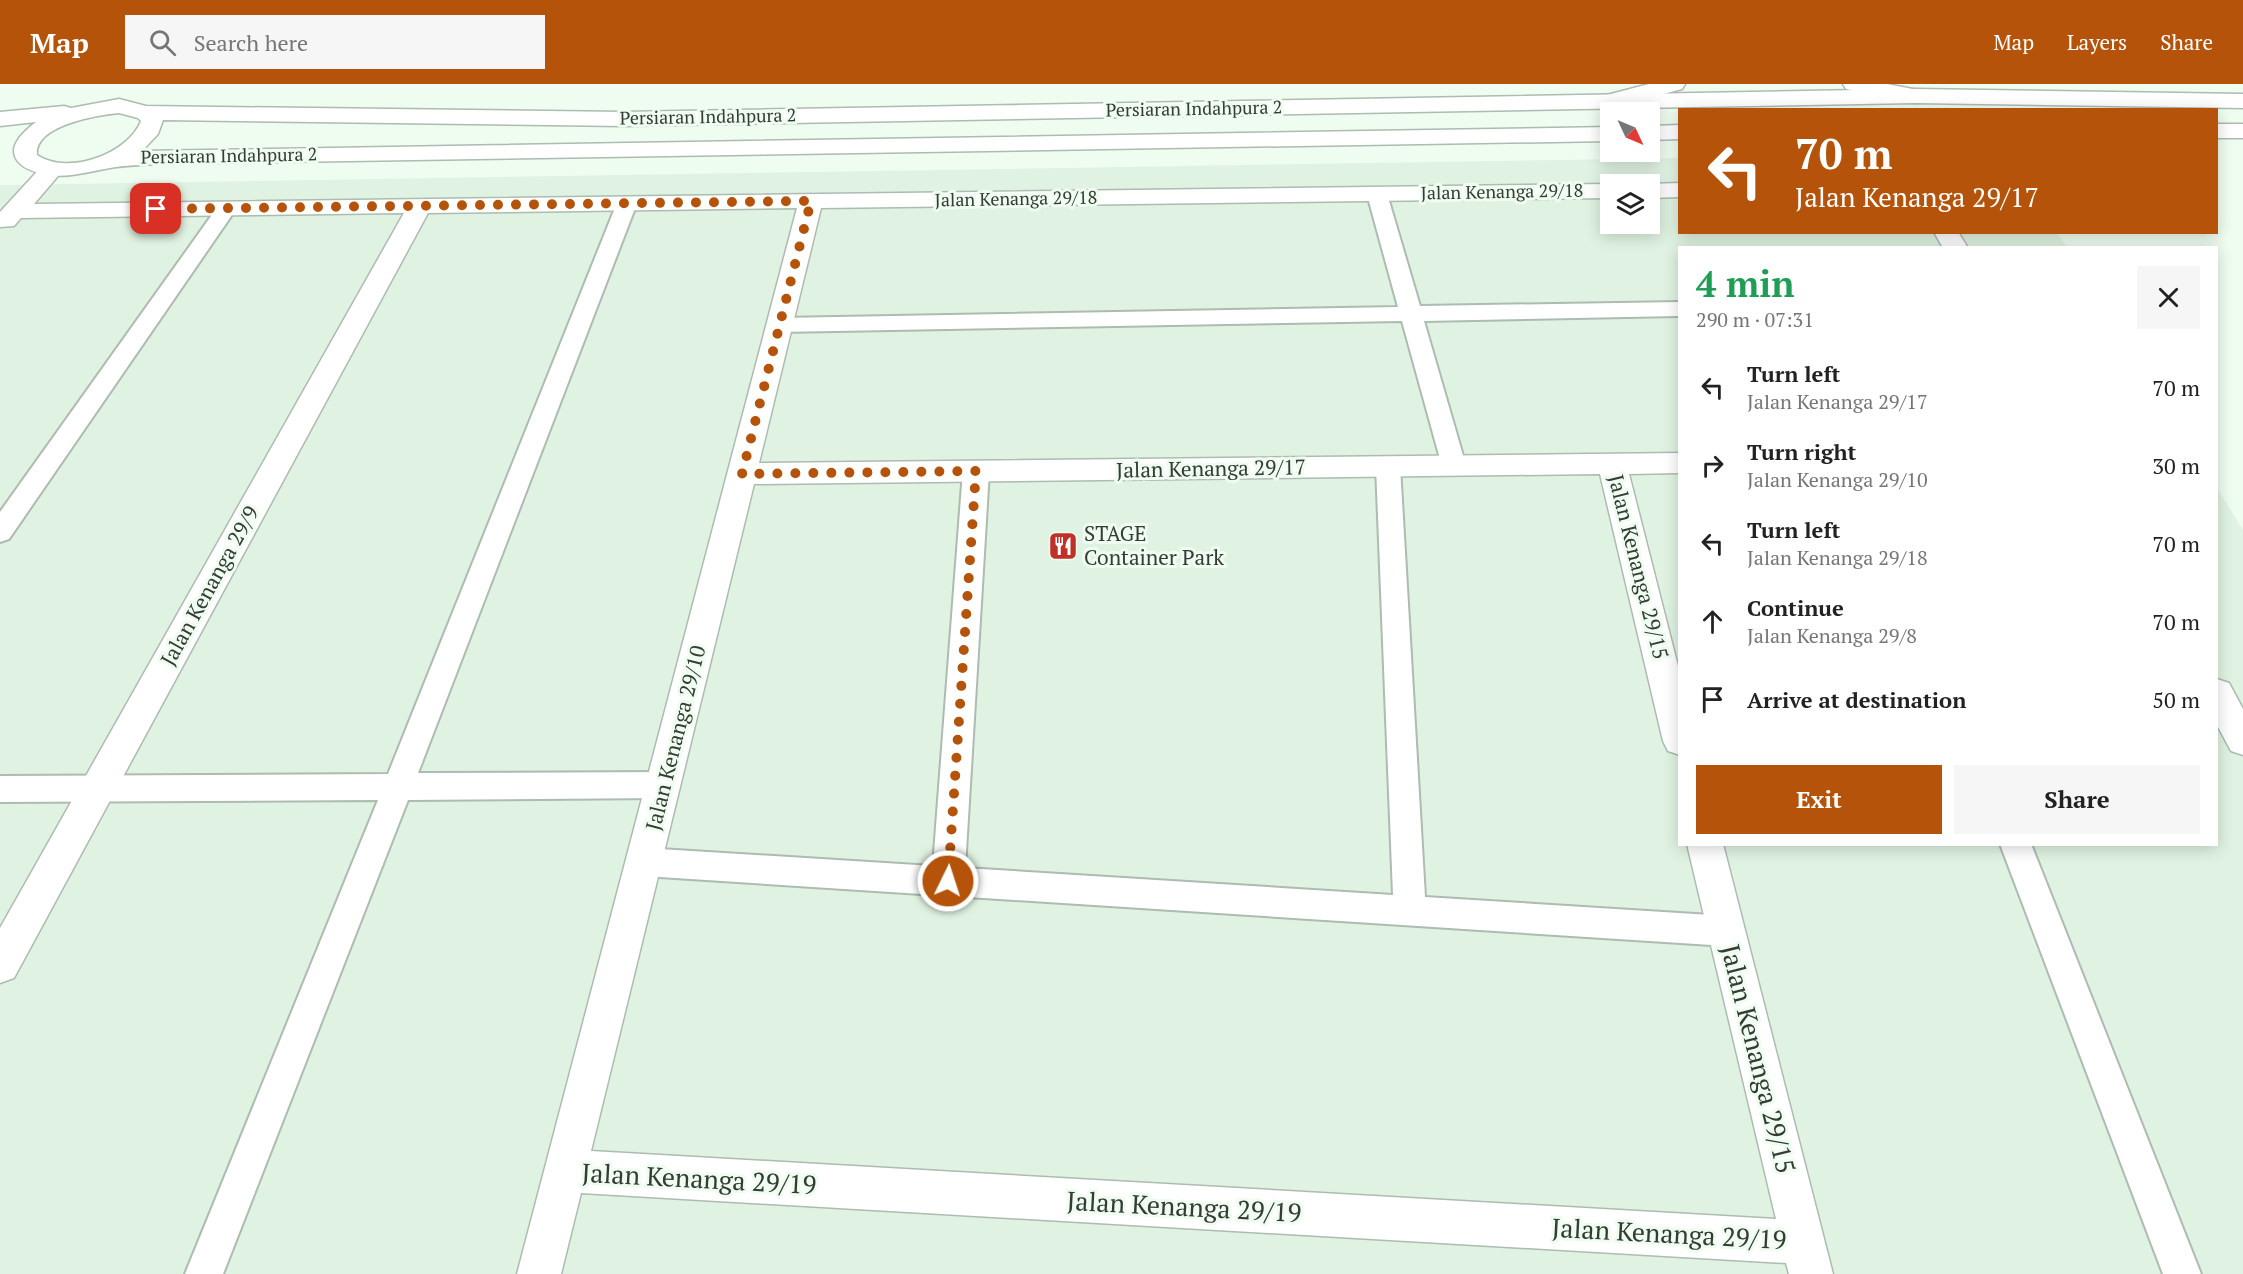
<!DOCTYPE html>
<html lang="en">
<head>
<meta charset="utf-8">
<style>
	:root { --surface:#fff; --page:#f6f6f6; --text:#222; --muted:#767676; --accent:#b45309 }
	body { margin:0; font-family:"PT Serif",serif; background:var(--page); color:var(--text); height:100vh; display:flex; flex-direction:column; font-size:22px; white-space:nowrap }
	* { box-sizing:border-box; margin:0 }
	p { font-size:20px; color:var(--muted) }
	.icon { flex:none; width:33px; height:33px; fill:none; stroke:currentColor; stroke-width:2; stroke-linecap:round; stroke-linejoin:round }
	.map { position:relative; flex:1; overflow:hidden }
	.side { position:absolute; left:1678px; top:162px; width:540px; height:600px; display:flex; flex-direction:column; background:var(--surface); border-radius:0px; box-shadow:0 3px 15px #0003 }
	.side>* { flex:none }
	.banner { position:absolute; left:1678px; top:24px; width:540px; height:126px; border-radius:0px; box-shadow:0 3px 15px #0003; background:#b45309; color:#fff; overflow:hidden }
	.needle { width:39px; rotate:134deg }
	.tools { position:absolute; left:1600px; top:18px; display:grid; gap:12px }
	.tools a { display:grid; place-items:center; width:60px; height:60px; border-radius:0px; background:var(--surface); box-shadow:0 3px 15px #0003; font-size:30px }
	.pin { position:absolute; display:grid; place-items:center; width:51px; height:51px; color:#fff; margin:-26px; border-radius:12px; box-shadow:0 3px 9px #0006 }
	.me { position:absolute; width:66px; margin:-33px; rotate:4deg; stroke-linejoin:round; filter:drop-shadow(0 0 4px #0008) }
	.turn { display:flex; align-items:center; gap:21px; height:126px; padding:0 18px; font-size:27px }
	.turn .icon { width:78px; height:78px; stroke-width:2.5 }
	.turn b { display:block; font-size:42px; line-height:51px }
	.round { display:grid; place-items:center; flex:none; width:63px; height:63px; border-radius:0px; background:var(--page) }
	.head { display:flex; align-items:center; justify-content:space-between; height:102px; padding:0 18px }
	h1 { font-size:36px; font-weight:800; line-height:45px; color:#1e9e55 }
	.action { display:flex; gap:12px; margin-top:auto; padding:12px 18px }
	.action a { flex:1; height:69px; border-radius:0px; background:var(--accent); color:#fff; font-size:24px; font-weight:800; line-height:69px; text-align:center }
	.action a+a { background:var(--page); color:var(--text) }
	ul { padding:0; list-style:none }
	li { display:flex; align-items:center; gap:18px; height:78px; padding:0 18px }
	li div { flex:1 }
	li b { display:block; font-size:22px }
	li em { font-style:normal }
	header { display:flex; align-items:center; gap:36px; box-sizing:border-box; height:84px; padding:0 30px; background:var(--accent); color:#fff }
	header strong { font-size:28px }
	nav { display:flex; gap:33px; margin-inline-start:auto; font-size:21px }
	.search { width:420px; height:54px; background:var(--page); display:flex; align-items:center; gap:15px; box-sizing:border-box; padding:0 21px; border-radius:0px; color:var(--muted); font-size:22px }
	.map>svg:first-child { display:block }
	.built { fill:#e0f3e2; fill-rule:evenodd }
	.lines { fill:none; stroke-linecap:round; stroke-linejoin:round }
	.lane-casing { stroke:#adbbb0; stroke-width:4 }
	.street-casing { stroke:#adbbb0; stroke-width:3 }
	.secondary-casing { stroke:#adbbb0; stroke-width:3 }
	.lane { fill:#fff; fill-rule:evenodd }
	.street { fill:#fff; fill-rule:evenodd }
	.secondary { fill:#fff; fill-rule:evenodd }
	.route { stroke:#b45309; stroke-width:10; stroke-dasharray:0 18 }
	.labels { text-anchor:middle; stroke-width:6; stroke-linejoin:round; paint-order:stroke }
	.far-street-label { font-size:18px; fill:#363b36; stroke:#effdf1 }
	.street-label { font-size:21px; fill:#363b36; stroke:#effdf1 }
	.poi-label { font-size:21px; fill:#363b36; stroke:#effdf1; text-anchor:start }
	.near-street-label { font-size:26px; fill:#363b36; stroke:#effdf1 }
</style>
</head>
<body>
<header>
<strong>Map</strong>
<div class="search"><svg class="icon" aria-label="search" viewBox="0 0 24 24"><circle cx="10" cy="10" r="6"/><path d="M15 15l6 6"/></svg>Search here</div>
<nav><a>Map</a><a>Layers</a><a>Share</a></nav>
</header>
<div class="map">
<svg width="2243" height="1190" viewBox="0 0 2243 1190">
	<rect width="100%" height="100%" fill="#effdf1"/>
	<path class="built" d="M1680,74V148L2057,149L2067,163L1680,164V760H2217V404L2243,446V1190H0V101ZM1611,100H1650V140H1611Z"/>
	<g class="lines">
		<g class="lane-casing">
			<path id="lane" d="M1377,104L1384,106L1387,110L1420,222L1680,218V232L1424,237L1466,382L1463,388L1454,391L1445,388L1442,382L1402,237L780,248L772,246L769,241L772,236L780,234L1398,223L1367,110L1370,106Z
				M627,113L634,115L637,119L418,689L664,688L675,692L679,701L675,710L664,714L408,716L223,1190H185L378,716L0,718V692L388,690L617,119L620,115Z
				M226,119L233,121L236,125L9,455L0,458V428L219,121Z
				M1388,373L1397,376L1400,382L1425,813L1727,832L1739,836L1743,847L1739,858L1727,862L644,792L633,788L628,778L633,768L644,764L933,782L963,387L967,381L976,378L985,381L989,387L965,784L1393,811L1376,382L1379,376Z
				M2000,760H2031L2201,1190H2163Z"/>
		</g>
		<g class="street-casing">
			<path id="street" d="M1649,0H1685L1682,5L1611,24L1603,22L1600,17L1603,12Z
				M1843,0H1887L1923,7L1926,12L1923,17L1915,19L1846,5Z
				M52,78L60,80L64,85L34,120L1611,100H1613H1611V114L821,124L759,379L1680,369V389L1629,390L1680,590V671L1668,667L1663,657L1600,390L754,400L591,1067L1776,1135L1687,760H1723L1833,1190H1789L1786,1179L581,1109L561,1190H517L797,124L428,129L14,894L0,899V844L404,129L21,134L14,142L0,143V128L44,80Z
				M1680,99V113L1650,114V100H1648Z
				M1934,148H1958L1968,164H1943Z
				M2217,595L2229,599L2243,625V671L2231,667L2217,641Z"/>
		</g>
		<g class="secondary-casing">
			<path id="secondary" d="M1915,5L2243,10V24L1915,19L624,42L163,36L158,50L142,67L1611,43V57L157,80C142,81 125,81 110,84C81,89 57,98 28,85C21,82 14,75 14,67C14,56 28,44 36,38L0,42V28L64,22L71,24L119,15L146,22L624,28ZM119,29L138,34L141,37C128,70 68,92 37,71C34,41 98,31 119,29Z
				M2217,40H2243V54H2217Z
				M1680,41V55L1650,56V42Z"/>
		</g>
		<use href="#lane" class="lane"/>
		<use href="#street" class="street"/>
		<use href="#secondary" class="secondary"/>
	</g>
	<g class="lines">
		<path class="route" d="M156,125L811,117L742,390L976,387L948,797"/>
	</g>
	<defs>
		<g id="restaurant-square" transform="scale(1.5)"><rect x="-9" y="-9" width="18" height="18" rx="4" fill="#be3028" stroke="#effdf1"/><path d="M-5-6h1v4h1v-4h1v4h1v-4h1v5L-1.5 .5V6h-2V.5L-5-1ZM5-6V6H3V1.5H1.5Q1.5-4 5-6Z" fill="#fff"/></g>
	</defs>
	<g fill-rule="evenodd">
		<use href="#restaurant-square" x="1063" y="462"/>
	</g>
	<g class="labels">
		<g class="far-street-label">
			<text transform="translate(1194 25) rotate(-1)" y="6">Persiaran Indahpura 2</text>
			<text transform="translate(708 33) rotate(-1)" y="6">Persiaran Indahpura 2</text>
			<text transform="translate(229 72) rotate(-1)" y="6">Persiaran Indahpura 2</text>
			<text transform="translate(1502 108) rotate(-1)" y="6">Jalan Kenanga 29/18</text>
			<text transform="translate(1016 115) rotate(-1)" y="6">Jalan Kenanga 29/18</text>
		</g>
		<g class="street-label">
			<text transform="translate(1211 385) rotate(-1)" y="7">Jalan Kenanga 29/17</text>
			<text transform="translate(1638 483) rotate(76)" y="7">Jalan Kenanga 29/15</text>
			<text transform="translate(210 502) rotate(-61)" y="7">Jalan Kenanga 29/9</text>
			<text transform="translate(676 654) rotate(-76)" y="7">Jalan Kenanga 29/10</text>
		</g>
		<g class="poi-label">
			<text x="1084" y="457">STAGE<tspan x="1084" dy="24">Container Park</tspan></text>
		</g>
		<g class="near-street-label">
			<text transform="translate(1758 975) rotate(76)" y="9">Jalan Kenanga 29/15</text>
			<text transform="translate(699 1095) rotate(3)" y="9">Jalan Kenanga 29/19</text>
			<text transform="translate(1184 1123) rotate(3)" y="9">Jalan Kenanga 29/19</text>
			<text transform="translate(1669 1150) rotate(3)" y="9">Jalan Kenanga 29/19</text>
		</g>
	</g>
</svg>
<div class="tools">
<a><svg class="needle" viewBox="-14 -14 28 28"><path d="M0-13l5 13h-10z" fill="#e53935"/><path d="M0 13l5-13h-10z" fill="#767676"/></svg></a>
<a><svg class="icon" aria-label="layers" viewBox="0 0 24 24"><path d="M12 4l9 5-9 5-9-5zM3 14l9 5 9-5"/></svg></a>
</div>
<div class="pin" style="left:156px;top:125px;background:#d93025"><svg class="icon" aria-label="arrive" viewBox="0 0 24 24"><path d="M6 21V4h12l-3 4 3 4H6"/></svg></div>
<svg class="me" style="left:948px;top:797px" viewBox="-20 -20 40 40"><circle r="17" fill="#b45309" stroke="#fff" stroke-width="3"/><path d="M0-11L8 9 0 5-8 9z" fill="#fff"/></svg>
<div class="banner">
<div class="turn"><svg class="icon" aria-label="left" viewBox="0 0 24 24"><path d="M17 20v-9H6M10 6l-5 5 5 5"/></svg><div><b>70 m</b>Jalan Kenanga 29/17</div></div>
</div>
<section class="side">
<div class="head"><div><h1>4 min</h1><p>290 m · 07:31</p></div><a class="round"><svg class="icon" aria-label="close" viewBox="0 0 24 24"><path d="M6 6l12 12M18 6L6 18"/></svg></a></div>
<ul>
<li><svg class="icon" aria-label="left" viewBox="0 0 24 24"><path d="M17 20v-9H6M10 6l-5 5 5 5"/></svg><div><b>Turn left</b><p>Jalan Kenanga 29/17</p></div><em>70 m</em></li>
<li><svg class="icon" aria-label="right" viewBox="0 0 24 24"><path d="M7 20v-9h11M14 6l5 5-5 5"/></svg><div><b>Turn right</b><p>Jalan Kenanga 29/10</p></div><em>30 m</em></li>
<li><svg class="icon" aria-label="left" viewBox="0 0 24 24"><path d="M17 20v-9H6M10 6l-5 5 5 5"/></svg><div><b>Turn left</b><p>Jalan Kenanga 29/18</p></div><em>70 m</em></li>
<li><svg class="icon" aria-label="ahead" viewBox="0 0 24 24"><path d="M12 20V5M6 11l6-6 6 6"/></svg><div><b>Continue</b><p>Jalan Kenanga 29/8</p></div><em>70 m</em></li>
<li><svg class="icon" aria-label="arrive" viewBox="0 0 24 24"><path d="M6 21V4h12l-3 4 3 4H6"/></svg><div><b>Arrive at destination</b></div><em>50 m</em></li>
</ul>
<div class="action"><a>Exit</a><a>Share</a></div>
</section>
</div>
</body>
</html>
